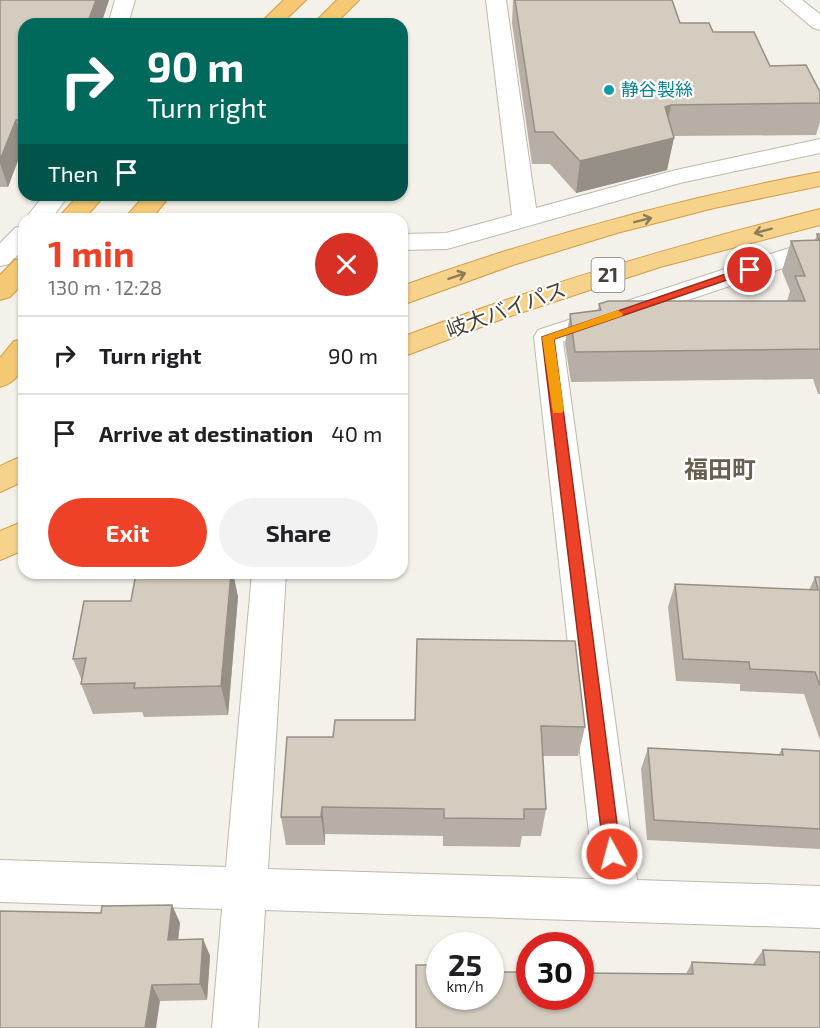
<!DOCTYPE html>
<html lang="en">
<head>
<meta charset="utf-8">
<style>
	:root { --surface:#fff; --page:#f2f2f2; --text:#202124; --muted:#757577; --line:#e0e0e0; --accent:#ed4228 }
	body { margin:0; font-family:"Exo 2","Noto Sans JP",sans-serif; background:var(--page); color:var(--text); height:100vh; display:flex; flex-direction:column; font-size:22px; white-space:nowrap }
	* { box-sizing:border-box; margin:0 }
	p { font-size:20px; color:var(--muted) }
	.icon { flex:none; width:33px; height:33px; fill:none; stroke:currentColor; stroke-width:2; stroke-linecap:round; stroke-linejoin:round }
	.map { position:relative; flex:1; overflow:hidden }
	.drawer { position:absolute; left:18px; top:213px; width:390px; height:366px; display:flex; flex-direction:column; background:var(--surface); border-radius:18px; box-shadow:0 2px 4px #0004 }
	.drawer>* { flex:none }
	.hud { position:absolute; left:18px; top:18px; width:390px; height:183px; border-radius:18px; box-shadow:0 2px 4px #0004; background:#00695c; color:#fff; overflow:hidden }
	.speed { position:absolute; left:426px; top:932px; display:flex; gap:12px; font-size:30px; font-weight:700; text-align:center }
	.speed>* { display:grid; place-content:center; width:78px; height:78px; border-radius:50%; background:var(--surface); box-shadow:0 2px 4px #0004; line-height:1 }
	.speed small { font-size:15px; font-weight:400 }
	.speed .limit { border:9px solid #d22; background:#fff; color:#111 }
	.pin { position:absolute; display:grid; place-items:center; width:51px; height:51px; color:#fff; margin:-26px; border:3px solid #fff; border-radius:50%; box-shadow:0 2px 6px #0007 }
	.me { position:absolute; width:66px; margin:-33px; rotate:353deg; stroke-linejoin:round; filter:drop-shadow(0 0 4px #0008) }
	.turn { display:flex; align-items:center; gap:21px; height:126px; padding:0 30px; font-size:27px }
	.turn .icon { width:78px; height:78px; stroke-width:2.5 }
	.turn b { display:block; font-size:42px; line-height:51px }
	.then { display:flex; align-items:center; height:57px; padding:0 30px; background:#0003; gap:12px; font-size:22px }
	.round { display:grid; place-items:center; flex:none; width:63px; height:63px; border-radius:32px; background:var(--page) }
	.head { display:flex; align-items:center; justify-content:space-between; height:102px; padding:0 30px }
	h1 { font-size:36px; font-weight:700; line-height:45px; color:var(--accent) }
	.cta { display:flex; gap:12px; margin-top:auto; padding:12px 30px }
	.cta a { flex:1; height:69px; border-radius:36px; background:var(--accent); color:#fff; font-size:24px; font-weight:700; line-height:69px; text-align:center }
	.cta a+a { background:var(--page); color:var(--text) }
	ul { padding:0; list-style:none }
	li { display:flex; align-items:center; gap:18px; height:78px; padding:0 30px; border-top:2px solid var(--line) }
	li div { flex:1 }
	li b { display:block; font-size:22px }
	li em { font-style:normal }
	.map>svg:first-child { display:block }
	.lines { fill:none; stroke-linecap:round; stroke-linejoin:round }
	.minor-casing { stroke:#bfb8ad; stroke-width:2 }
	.tertiary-casing { stroke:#bfb8ad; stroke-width:2 }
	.trunk-casing { stroke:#d49c43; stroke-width:2 }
	.motorway-casing { stroke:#d49c43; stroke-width:2 }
	.minor { fill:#fff; fill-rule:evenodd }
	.tertiary { fill:#fff; fill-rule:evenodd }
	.trunk { fill:#f6d28a; fill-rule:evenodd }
	.motorway { fill:#f5c874; fill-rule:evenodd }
	.wall { fill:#b7afa5 }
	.shaded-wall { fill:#958f86 }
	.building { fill:#d5ccc0; stroke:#958f86; stroke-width:1.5 }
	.oneway { stroke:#8d7b59 }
	.route { fill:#ed4228; stroke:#9a2b1a; stroke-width:1.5 }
	.slow { fill:#f59e0b }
	.culture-dot { fill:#0f9aa8; stroke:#fff; stroke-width:2 }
	.labels { text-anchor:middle; stroke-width:4.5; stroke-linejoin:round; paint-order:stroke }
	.far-culture-label { font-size:18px; fill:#0d838f; stroke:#fff; text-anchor:start }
	.shield { fill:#fff; stroke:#7e7a74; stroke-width:1.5 }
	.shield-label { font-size:20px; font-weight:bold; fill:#474138 }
	.street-label { font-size:21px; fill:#474138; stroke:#fff }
	.quarter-label { font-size:24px; font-weight:bold; fill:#695f50; stroke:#fff }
</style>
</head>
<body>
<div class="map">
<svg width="820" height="1028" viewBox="0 0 820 1028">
	<rect width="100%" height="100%" fill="#f4f1ea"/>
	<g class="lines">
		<g class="minor-casing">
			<path id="minor" d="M115,0H135L128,24H108Z
				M486,0H506L536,208L676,170L820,139V153L680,183L447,249L402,250V234L446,233L512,215Z
				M780,0H802L820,14V30L813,28Z
				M44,195H69L51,219H25Z
				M24,225V248L15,258H0V243L15,228Z
				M820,242V258L801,262L563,342L637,880L820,886V928L265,910L258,1028H212L222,909L0,902V860L226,867L252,573H286L268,869L594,879L534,337L538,330L786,249Z"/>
		</g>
		<g class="tertiary-casing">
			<path id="tertiary" d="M6,244L15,246L19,252L9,264L0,266V246Z"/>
		</g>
		<g class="trunk-casing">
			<path id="trunk" d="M820,172V186L714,208L617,233L513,265L402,305V286C538,237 677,199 820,172Z
				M820,209V225L660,267L505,318L402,357V337C539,285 678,245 820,209Z
				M24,455V481L0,492V466Z
				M24,521V550L0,560V531Z"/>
		</g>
		<g class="motorway-casing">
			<path id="motorway" d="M284,0H306L281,24H259Z
				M337,0H359L335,24H313Z
				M79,195H105L84,219H57Z
				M145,195H171L151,219H124Z
				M24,258V282L10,297L0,300V275L15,260Z
				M24,339C24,360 25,380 0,387V358L14,341Z"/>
		</g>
		<use href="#minor" class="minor"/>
		<use href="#tertiary" class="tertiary"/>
		<use href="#trunk" class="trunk"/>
		<use href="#motorway" class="motorway"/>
	</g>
	<path class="wall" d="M0,0H109L101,24H24V146L8,187H0Z
		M513,0H672L680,23L713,32L770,66L820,92V122L816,135L673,136L667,170L576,193L550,164H532L512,23Z
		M817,234H820V394H818L813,379L571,382L565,344L570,314L598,310L599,304L787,301L790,291L782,271L791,241L815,240Z
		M136,573H233L238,597L228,715L144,717L142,712L93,714L81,684L82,681L73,659L131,601Z
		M815,577H820V740L804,694L740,691V684L676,681L668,607L675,584L809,590Z
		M335,720L585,727L578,756H543L546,809L541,836H522L520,847L443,846V836L325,834V845H286L281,817L333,737Z
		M648,748L779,754L782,749L820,751V849L647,840L641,769Z
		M172,905L180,923L178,940L203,939L210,956L207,1000L160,1001L101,913Z
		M763,950L820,1028L440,996L686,974L692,962L753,964Z"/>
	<path class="shaded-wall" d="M96,0H109L101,24H87Z
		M671,105L665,136V107Z
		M16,120L23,146L8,187L0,163V160Z
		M674,138L667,170L576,193L580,161Z
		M231,573H233L238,597L228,715L221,686Z
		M322,807L325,834V845L321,817Z
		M172,905L180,923L176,957L168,940Z
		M203,939L210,956L207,1000L200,984Z
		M152,985L160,1001L156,1028H145Z"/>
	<path class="building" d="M0,0H96L87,24H24V120H16L0,160Z
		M515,0H672L680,23H709L713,32H754L770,66L806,65L820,92V103L671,105L665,107L674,138L580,161L553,132H535Z
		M817,234H820V349L575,352L570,314L601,310L599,304L608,301H805L795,276H805L791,241L819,240Z
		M136,573H231L221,686L134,688L135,683L81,684L86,658L73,659L84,601H131Z
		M815,577H820V686L815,672L750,669L749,662L683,659L675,584L818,590Z
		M417,639L575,641L585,727L541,726L546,809H524V819L444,818V809L322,807L321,817H281L287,737H333L335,720H415Z
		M648,748L783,755L782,749L820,751V829L654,820Z
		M172,905L168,940L203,939L200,984L152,985L145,1028H0V911L101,913L102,906Z
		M763,950L820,952V1028H416V965H440V996H490V972H530V996H580V973L693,974L692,962L765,965Z"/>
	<defs><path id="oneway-shaft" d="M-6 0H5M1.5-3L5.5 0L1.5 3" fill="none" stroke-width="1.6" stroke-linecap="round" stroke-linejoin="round" transform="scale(1.5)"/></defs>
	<g class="oneway">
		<use href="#oneway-shaft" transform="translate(643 220) rotate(-14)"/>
		<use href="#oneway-shaft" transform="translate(763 231) rotate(165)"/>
		<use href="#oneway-shaft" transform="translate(457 276) rotate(-19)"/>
	</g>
	<path class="route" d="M746,267L756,270L554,339L621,854L618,859L612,862L606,859L604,854L542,337Z"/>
	<path class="slow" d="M618,310L623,314L622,316L554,339L564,410L562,413H553L542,337Z"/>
	<circle class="culture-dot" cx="609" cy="90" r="6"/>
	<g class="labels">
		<g class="far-culture-label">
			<text x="621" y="96">静谷製絲</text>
		</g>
		<rect class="shield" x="591.5" y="258" width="33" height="34" rx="4.5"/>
		<g class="shield-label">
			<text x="608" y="282">21</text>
		</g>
		<g class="street-label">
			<text transform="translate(506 310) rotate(-20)" y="7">岐大バイパス</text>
		</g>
		<g class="quarter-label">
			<text x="720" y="478">福田町</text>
		</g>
	</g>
</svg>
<div class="speed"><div>25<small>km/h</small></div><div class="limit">30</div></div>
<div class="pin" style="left:750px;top:270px;background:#d93025"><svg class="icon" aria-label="arrive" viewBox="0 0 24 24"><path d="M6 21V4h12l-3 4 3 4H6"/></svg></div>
<svg class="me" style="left:612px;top:854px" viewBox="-20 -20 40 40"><circle r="17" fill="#ed4228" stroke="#fff" stroke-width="3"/><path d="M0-11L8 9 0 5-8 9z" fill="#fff"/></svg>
<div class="hud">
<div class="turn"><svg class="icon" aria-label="right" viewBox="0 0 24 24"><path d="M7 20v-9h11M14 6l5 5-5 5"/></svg><div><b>90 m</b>Turn right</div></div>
<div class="then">Then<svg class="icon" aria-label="arrive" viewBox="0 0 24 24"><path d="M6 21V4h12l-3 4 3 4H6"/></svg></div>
</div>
<section class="drawer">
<div class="head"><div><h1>1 min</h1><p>130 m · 12:28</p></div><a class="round" style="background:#d93025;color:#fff"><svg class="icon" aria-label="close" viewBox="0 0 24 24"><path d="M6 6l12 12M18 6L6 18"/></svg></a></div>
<ul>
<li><svg class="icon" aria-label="right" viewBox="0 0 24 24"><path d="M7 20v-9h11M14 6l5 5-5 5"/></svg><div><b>Turn right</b></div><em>90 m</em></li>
<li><svg class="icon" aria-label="arrive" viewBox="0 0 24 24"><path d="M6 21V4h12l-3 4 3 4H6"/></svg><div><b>Arrive at destination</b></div><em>40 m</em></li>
</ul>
<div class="cta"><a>Exit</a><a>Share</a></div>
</section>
</div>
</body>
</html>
